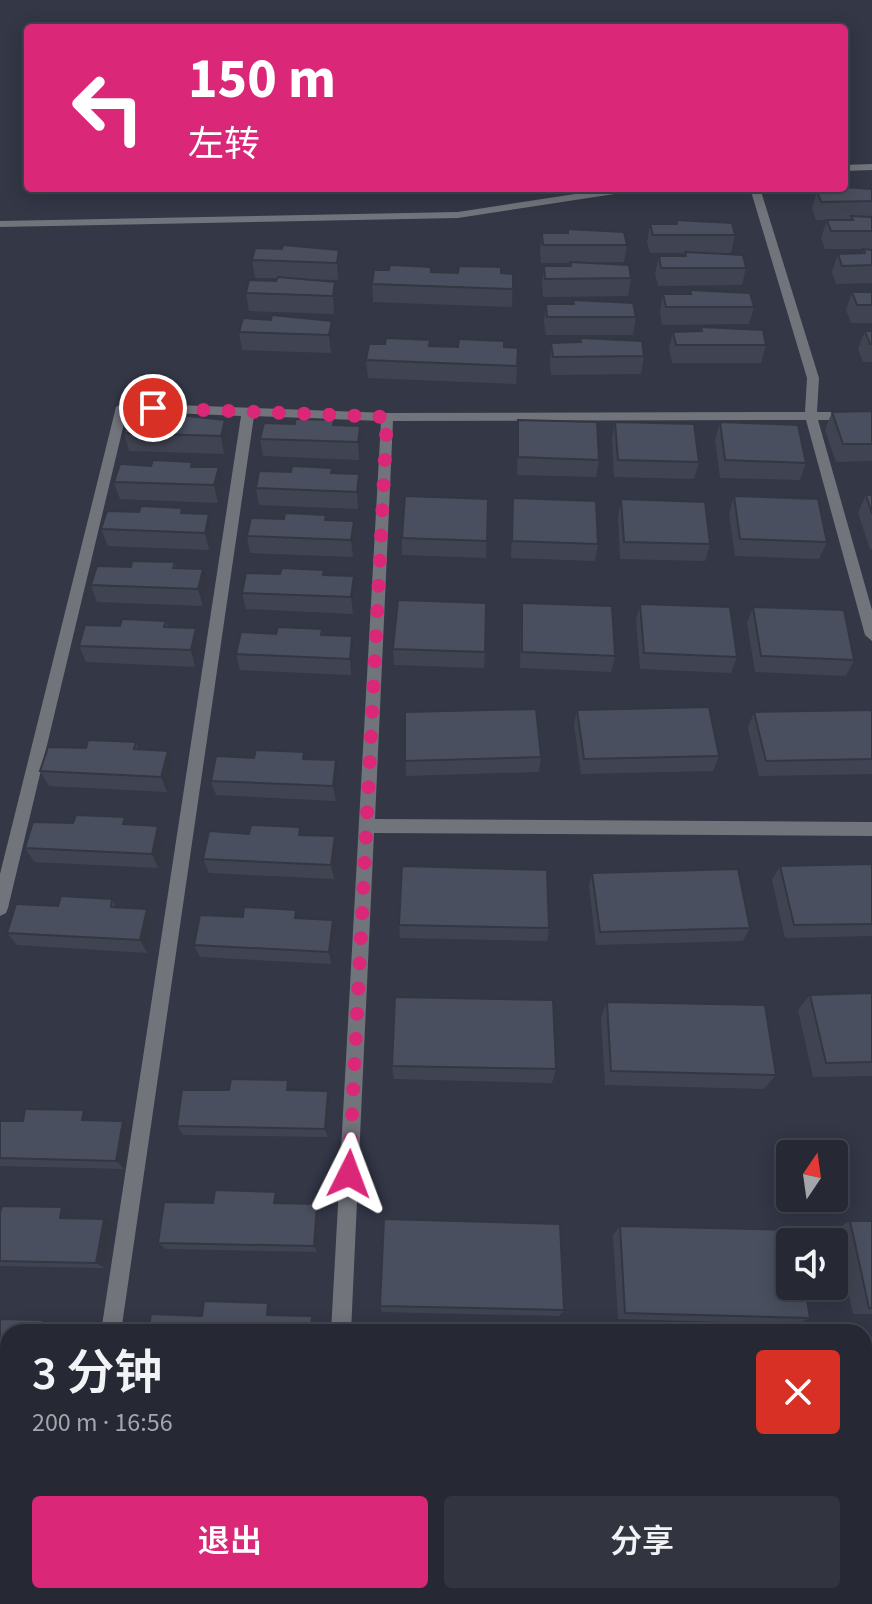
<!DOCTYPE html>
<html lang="zh">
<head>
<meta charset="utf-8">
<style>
	:root { --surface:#262934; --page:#323540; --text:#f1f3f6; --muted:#a4a6ac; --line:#42454f; --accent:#db2777 }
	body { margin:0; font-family:"Source Sans 3","Noto Sans SC",sans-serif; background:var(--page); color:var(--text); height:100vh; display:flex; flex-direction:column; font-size:30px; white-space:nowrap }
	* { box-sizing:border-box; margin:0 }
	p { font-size:26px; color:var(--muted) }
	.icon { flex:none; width:44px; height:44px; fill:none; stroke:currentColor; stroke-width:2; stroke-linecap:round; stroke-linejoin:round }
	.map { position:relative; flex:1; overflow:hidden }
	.side { position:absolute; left:0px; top:1324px; width:872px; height:280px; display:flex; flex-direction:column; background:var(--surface); border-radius:24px 24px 0 0; box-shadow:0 4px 20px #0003,0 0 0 2px var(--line) }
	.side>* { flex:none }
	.top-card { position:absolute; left:24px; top:24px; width:824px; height:168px; border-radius:8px; box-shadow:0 4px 20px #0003,0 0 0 2px var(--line); background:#db2777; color:#fff; overflow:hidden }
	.needle { width:52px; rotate:13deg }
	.controls { position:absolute; left:776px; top:1140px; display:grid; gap:16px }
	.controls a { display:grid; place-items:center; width:72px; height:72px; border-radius:8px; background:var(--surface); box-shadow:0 4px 20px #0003,0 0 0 2px var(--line); font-size:40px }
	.pin { position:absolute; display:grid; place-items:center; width:68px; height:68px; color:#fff; margin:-34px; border:4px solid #fff; border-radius:50%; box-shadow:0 2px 8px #0007 }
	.me { position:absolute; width:88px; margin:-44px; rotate:3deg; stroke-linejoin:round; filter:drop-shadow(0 0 6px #0008) }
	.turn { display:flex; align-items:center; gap:28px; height:168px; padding:0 32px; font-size:36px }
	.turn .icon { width:104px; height:104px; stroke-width:2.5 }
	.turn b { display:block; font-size:56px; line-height:68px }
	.round { display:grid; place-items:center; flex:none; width:84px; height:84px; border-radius:8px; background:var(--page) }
	.overview { display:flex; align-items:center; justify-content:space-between; height:136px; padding:0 32px }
	h1 { font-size:48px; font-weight:600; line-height:60px }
	.primary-button { display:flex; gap:16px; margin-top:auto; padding:16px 32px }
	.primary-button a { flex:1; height:92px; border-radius:8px; background:var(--accent); color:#fff; font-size:32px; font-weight:600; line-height:92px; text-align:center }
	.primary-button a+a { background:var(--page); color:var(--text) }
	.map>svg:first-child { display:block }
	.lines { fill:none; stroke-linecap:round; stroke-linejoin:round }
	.minor { fill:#72747c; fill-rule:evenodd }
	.wall { fill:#404452 }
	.shaded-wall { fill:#343742 }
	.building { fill:#4a4f5f; stroke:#343742; stroke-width:2 }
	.route { stroke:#db2777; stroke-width:14; stroke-dasharray:0 25.2 }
</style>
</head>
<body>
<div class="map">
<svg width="872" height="1604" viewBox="0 0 872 1604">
	<rect width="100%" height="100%" fill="#333746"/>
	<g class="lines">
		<path class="minor" d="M872,164V170L844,171V165Z
			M614,188H639L634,191L458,218L0,227V221L458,212Z
			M750,188H760L819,378L817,412H872V420H818L872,610V641L865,635L806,420L393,421L375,819L872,822V836L374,833L351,1332H331L381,421L254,416L121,1332H101L241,416L127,411L8,908L6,913L0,916V874L116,407L122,403L387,413L805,412L807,378Z
			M59,1596H83L82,1604H58Z
			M316,1596H340L339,1604H315Z"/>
	</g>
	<path class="wall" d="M841,188L872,189V249H825L821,238L827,220L850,219L816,220L812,209L817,191H840Z
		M676,220L735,235L731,253H706L746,268L742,285L658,286L655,274L659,256H684L685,253H650L647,242L650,224H675Z
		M542,233L627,245L624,262L578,263L631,278L628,296L543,297L542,284L544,266H570V263H541L540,251Z
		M863,249L872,250V283L836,284L832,272L838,254H862Z
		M339,250L340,268L338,280L296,279L335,282L336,300L334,314L249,311L246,293L276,281L277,278H255L252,260Z
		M431,272L513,274L512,307L373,302L372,284Z
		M690,290L754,307L749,324L662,325L660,312L663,294H690Z
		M852,292H872V323H851L846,310Z
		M573,300L636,317L633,335H546L544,322L546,304H573Z
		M271,320L332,321L333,339L331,353L242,350L239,332Z
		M701,327L766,345L761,363H672L669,349L673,332L699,331Z
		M865,331H872V362H863L858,349Z
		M580,338L644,356L641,374L551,375L550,361L551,343L579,342Z
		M430,340V346L518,348L516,384L368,378L366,360L385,344Z
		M872,411V461L836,462L825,430L832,412Z
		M160,418L225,420L228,437L224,454L129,451L124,433Z
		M518,420L599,460L596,477L517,475Z
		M615,422L699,462L694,479L614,477L612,439Z
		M720,422L806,463L800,480L720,478L715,440Z
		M334,425L361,444L359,460L263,456L260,439Z
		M194,467L223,485L218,503L120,499L114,482Z
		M332,468V473L359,474L360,491L358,509L259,505L256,488L291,472Z
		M866,495H872V549H870L858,513Z
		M734,496L827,542L819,559L735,556L729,514Z
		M513,498L598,544L595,561L511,558Z
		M488,499L486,558L402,555V538Z
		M621,499L710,544L705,561L620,559L618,516Z
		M182,508L183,513L209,514L213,531L209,550L108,546L101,529L139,512Z
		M326,515V520L354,521L356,538L353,557L250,553L247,536L284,519Z
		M175,562L176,568L208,586L203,606L97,602L91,585L131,567Z
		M325,575L355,593L353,614L246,609L242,593Z
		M522,603L615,656L611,672L520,668L521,619Z
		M640,604L737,657L731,673L640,669L636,620Z
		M753,607L854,660L846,676L755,672L747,623Z
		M166,621L168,627L196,628L200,645L195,667L86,662L79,646L120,626Z
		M322,629L323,635L354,652L351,675L240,670L236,654L276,634Z
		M393,649L485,652L484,668L394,665Z
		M577,710L719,756L713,771L581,774L574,725Z
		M872,710V774L759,776L748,728L754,712Z
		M405,712L541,757L539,772L406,776Z
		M136,742L138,749L173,766L167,792L49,786L40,771L86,748Z
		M254,758L305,759L338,775L336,801L216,795L211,781Z
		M128,825L158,826L164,840L158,868L34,862L25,848Z
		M249,834L302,835L338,850L334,879L209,873L203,859Z
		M872,864V936L785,938L772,880L780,866Z
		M592,873L750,928L743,941L596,945L589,886Z
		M112,899L116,907L147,909L154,922L147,953L17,945L7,933L58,906Z
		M298,918L335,933L331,964L200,957L194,945Z
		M399,925L549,928L547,941L400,938Z
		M872,993V1076L813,1077L798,1010L810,995Z
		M607,1002L776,1075L764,1089L605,1085L601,1018Z
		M392,1066L556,1069L552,1083L394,1079Z
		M291,1090L330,1100L328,1137L183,1135L177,1126Z
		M93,1119L92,1120L131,1130L124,1169L0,1166V1121H23Z
		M280,1199L279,1203L317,1204L320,1211L317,1252L166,1249L158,1243L213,1203Z
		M0,1213L72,1214L71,1218L113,1226L105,1268L0,1266Z
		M850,1221H872V1314H853L835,1230Z
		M620,1226L810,1318L796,1324L618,1319L613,1235Z
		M380,1306L564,1310L559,1316L382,1312Z"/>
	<path class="shaded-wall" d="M339,250L340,268L338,280L337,263Z
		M335,282L336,300L334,314L333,296Z
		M332,321L333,339L331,353L329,335Z
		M225,420L228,437L224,454L221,436Z
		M360,426L361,444L359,460L358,442Z
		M219,467L223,485L218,503L214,485Z
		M359,474L360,491L358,509L357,492Z
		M209,514L213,531L209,550L205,533Z
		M354,521L356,538L353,557L351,540Z
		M203,569L208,586L203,606L198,589Z
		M354,576L355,593L353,614L351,597Z
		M196,628L200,645L195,667L191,650Z
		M352,636L354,652L351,675L350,659Z
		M168,751L173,766L167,792L161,777Z
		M336,760L338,775L336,801L333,786Z
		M158,826L164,840L158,868L152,854Z
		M335,836L338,850L334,879L331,865Z
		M147,909L154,922L147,953L140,940Z
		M333,920L335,933L331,964L329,952Z
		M328,1091L330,1100L328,1137L325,1129Z
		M84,1110L93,1119L91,1129L82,1120Z
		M123,1121L131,1130L124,1169L116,1161Z
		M276,1192L280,1199L278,1210L274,1203Z
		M317,1204L320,1211L317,1252L314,1246Z
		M62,1207L72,1214L70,1224L60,1218Z
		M104,1219L113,1226L105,1268L96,1263Z
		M268,1303L272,1308V1319L267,1315Z
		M312,1316L316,1320L315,1332H311Z
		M43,1320L54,1324L53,1332H41Z"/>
	<path class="building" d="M844,187L872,189V201L821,202L817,191H843L842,188Z
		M851,216L872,217V231H831L827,220H853Z
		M676,220L732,223L735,235H653L650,224H677Z
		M568,229L624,232L627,245H543L542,233H568Z
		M283,245L339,250L337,263L252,260L255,248L282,249Z
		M863,249L872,250V265L842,266L838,254L865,253Z
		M685,252L743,255L746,268H661L659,256H686Z
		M570,262L629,265L631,278L545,279L544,266H571Z
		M390,265L431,267V272L458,273L459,266L501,267V273L513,274V289L372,284L374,270H389Z
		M278,277L335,282L333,296L246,293L249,280L276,281Z
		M690,290L750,293L754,307H666L663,294H691Z
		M852,292H872V305H857Z
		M573,300L633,303L636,317H547L546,304H574Z
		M272,315L332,321L329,335L239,332L243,318L271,320Z
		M701,327L763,330L766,345H676L673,332L702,331Z
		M865,331H872V344H870Z
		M386,338L430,340L429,346L458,347L459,339L504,341V347L518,348L517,366L366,360L369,344H385Z
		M580,338L642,341L644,356L553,357L551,343L581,342Z
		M872,411V444H843L832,412Z
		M162,413L225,420L221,436L124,433L129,417L160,418Z
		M295,419L334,420L333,425L360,426L358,442L260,439L264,423L295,424Z
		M518,420L597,422L599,460L518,457Z
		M615,422L694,424L699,462L618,460Z
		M720,422L798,425L806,463L725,460Z
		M153,460L192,462L191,467H219L214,485L114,482L120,464L151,466Z
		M292,466L332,468L331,473L359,474L357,492L256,488L259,471L291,472Z
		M866,495H872V514Z
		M405,496L488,499L487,541L402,538Z
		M734,496L818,499L827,542L740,539Z
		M513,498L596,501L598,544L512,541Z
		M621,499L705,502L710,544L624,542Z
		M141,506L182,508L181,513L209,514L205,533L101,529L107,511L139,512Z
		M285,513L326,515L325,520L354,521L351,540L247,536L251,518L284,519Z
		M132,561L175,562L173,568L203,569L198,589L91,585L97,566L131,567Z
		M282,568L324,570L323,575L354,576L351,597L242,593L246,573L280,574Z
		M398,600L486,603L485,652L393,649Z
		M522,603L612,606L615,656L522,652Z
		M640,604L730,607L737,657L644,653Z
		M753,607L844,610L854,660L761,656Z
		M122,619L166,621L164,627L196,628L191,650L79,646L85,625L120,626Z
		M278,627L322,629L321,635L352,636L350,659L236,654L241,632L276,634Z
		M709,707L719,756L584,759L577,710Z
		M536,709L541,757L405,761V712Z
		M872,710V759L766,761L754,712Z
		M88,740L136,742L134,749L168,751L161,777L40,771L48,747L86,748Z
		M256,750L304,752L303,759L336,760L333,786L211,781L216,756L254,758Z
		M76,815L125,817L123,824L158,826L152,854L25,848L33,822L73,823Z
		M251,825L300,827L299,835L335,836L331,865L203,859L209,831L249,834Z
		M872,864V924L794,925L780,866Z
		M402,866L547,870L549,928L399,925Z
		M738,869L750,928L600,932L592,873Z
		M61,896L112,899L111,907L147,909L140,940L7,933L16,904L58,906Z
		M244,907L296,910L295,918L333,920L329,952L194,945L200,915L243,917Z
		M872,993V1062L826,1063L810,995Z
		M395,997L553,1000L556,1069L392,1066Z
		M607,1002L765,1005L776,1075L611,1071Z
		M231,1079L288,1080L287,1090L328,1091L325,1129L177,1126L182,1090H229Z
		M25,1109L84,1110L82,1120L123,1121L116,1161L0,1158V1121H23Z
		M215,1190L276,1192L274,1203L317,1204L314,1246L158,1243L164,1202L213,1203Z
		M2,1206L62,1207L60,1218L104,1219L96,1263L0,1261V1213Z
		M384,1219L560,1224L564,1310L380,1306Z
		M850,1221H872V1308H869Z
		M620,1226L797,1230L799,1242H790V1286H805L810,1318L625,1313Z
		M204,1301L268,1303L267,1315L312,1316L311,1332H148L151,1314L202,1316Z
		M0,1319L43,1320L41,1332H8V1380L0,1379Z
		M0,1448H8V1517L0,1516Z"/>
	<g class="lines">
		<path class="route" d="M153,408L387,417L349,1174"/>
	</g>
</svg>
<div class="controls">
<a><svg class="needle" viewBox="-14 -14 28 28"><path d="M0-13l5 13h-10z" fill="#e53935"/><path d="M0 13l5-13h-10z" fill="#a4a6ac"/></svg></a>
<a><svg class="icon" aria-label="sound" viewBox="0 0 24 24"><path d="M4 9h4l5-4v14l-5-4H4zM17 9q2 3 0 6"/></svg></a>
</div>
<div class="pin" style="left:153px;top:408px;background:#d93025"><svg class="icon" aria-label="arrive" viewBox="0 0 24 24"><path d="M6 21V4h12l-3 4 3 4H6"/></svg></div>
<svg class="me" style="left:349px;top:1174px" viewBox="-20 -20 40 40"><path d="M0-17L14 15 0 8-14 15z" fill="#db2777" stroke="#fff" stroke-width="4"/></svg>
<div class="top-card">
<div class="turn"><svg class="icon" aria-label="left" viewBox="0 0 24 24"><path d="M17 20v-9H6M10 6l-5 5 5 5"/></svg><div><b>150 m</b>左转</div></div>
</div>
<section class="side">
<div class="overview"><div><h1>3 分钟</h1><p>200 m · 16:56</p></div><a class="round" style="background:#d93025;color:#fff"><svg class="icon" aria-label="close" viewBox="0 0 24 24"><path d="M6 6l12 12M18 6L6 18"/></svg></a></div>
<div class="primary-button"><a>退出</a><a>分享</a></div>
</section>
</div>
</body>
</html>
